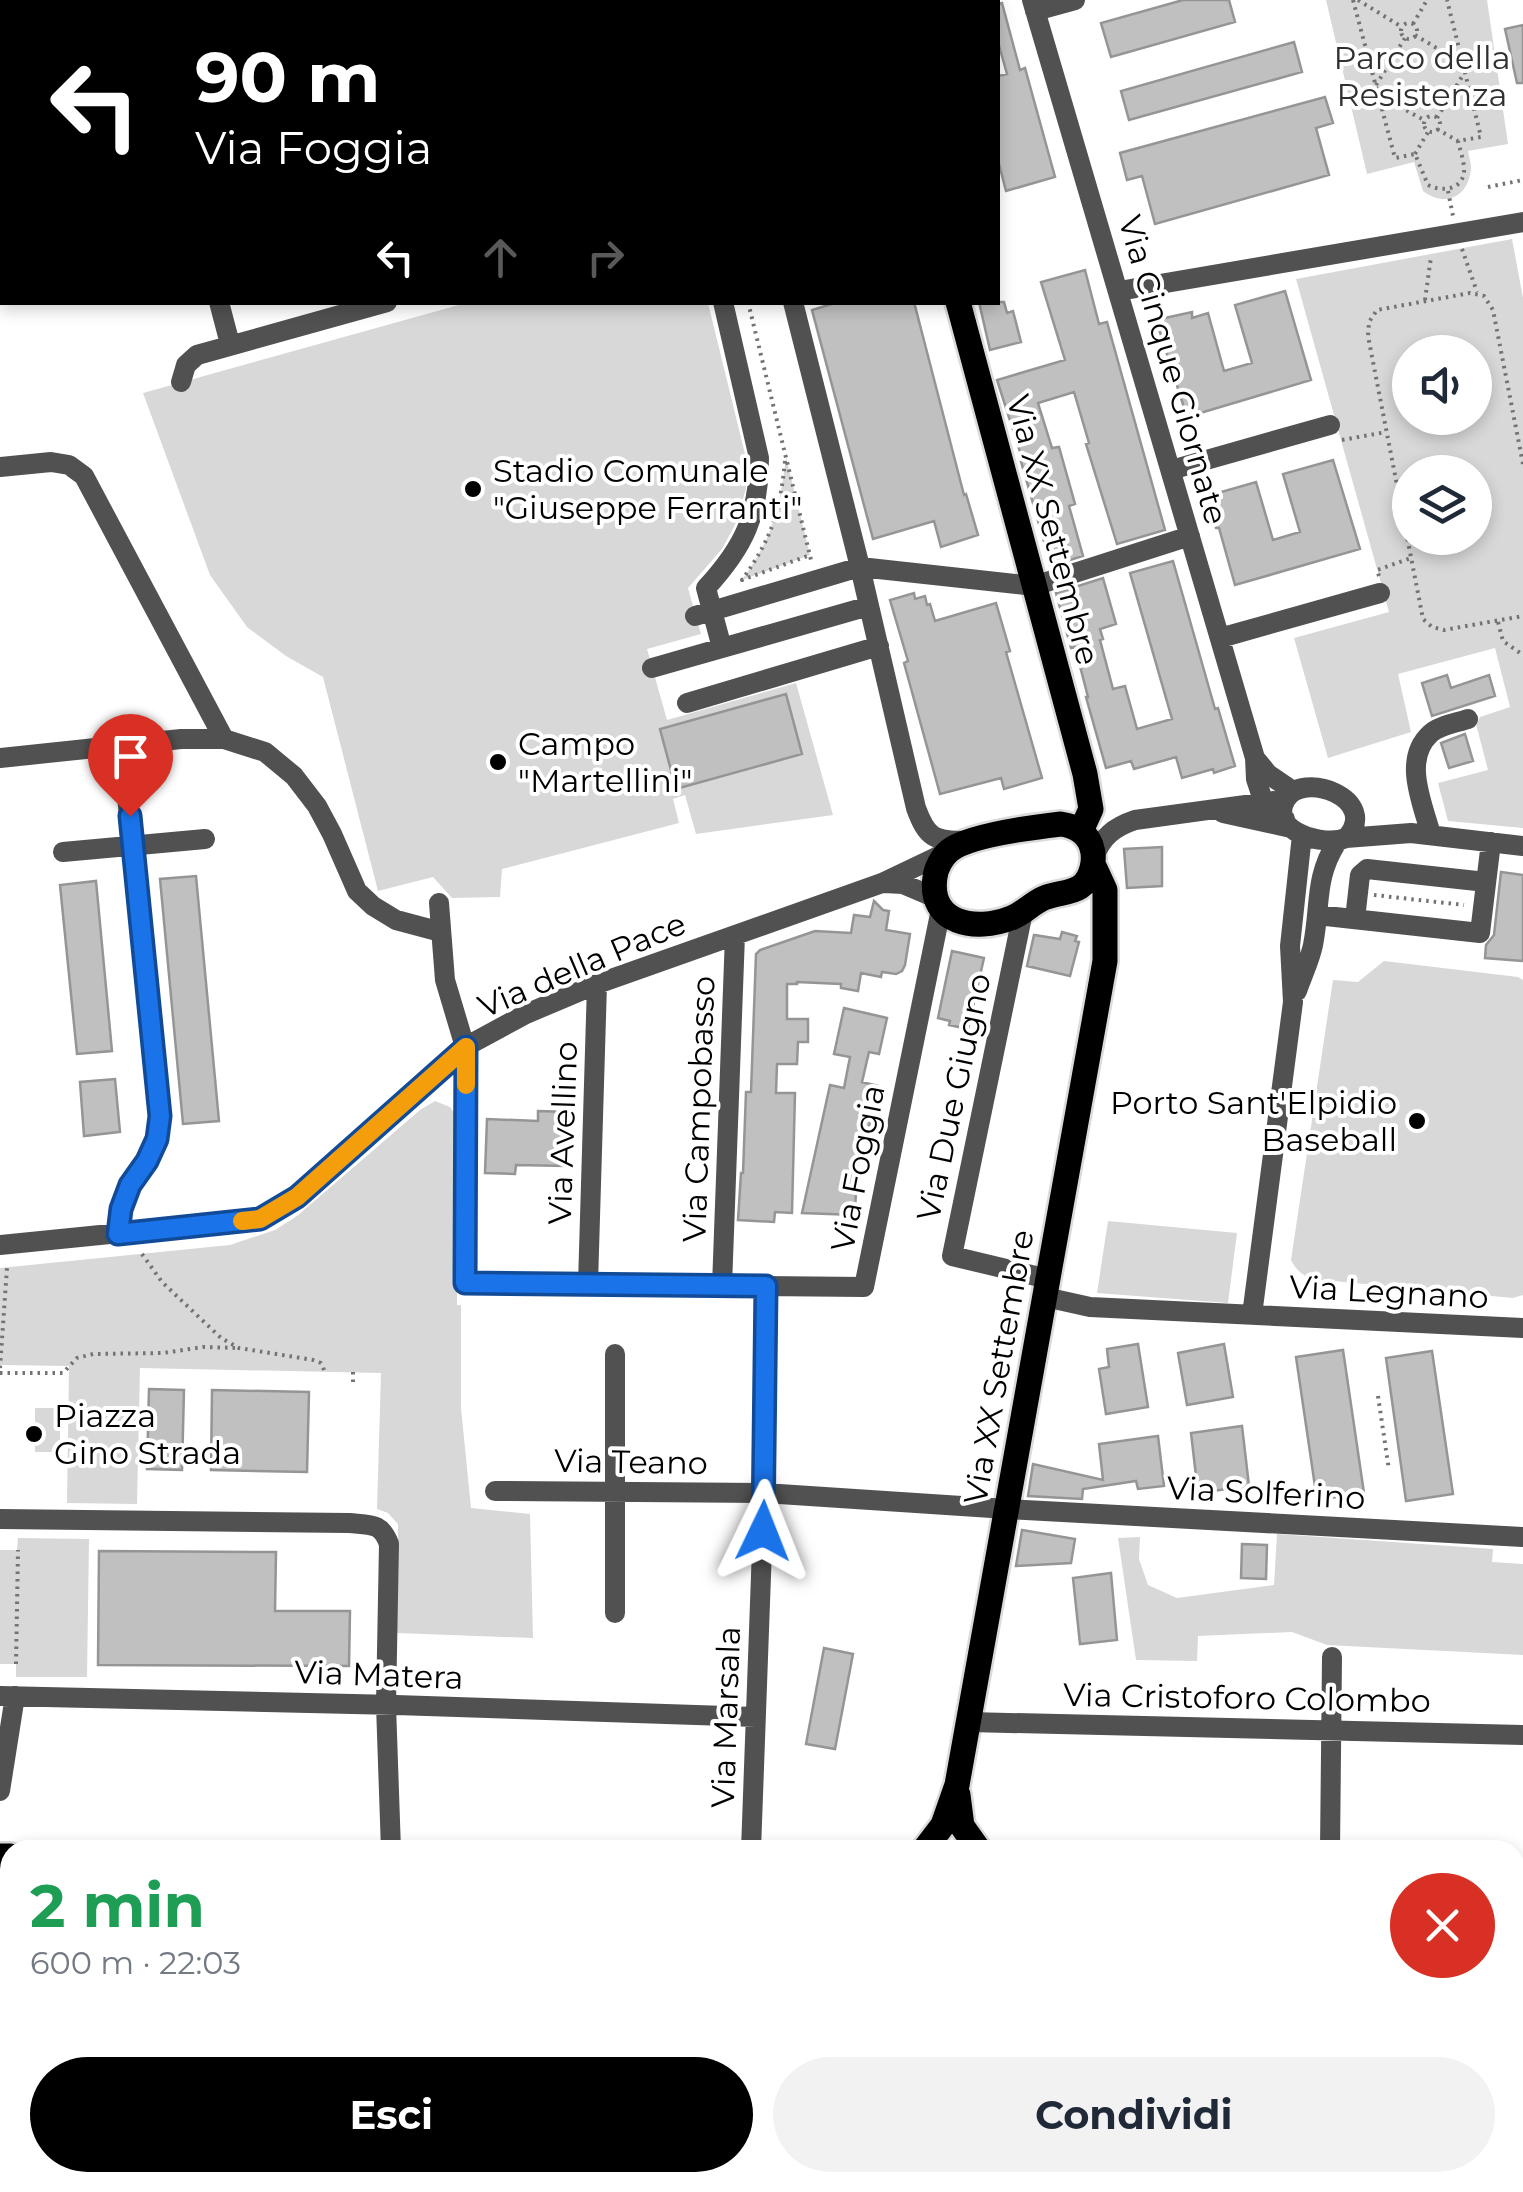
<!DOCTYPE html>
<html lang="it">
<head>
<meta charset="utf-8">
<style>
	:root { --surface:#fff; --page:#f2f2f3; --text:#1f2937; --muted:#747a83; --accent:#000 }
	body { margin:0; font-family:Montserrat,sans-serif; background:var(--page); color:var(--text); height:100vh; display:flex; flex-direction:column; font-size:38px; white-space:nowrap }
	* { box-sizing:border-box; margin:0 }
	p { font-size:32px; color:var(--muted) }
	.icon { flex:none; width:55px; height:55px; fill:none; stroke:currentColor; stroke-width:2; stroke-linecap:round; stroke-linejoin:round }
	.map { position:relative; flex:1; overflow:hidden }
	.sheet { position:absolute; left:0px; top:1840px; width:1525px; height:352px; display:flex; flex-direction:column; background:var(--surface); border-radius:30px 30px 0 0; box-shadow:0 5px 15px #0003 }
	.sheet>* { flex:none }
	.banner { position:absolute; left:0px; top:0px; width:1000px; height:305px; box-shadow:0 5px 15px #0003; background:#000; color:#fff; overflow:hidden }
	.fabs { position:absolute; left:1392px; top:335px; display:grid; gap:20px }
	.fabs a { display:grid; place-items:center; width:100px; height:100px; border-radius:50%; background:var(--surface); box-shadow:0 5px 15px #0003; font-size:50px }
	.pin { position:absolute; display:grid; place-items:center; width:85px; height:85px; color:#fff; margin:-102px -42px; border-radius:50% 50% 50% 0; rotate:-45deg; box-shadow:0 0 10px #0007 }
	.pin .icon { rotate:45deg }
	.me { position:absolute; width:110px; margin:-55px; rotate:2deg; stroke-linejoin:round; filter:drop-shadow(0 0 8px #0008) }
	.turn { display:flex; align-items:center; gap:35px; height:210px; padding:0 30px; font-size:45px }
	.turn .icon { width:130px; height:130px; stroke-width:2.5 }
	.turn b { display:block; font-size:70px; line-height:85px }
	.lanes { display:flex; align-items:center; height:95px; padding:0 30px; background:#0003; justify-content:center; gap:50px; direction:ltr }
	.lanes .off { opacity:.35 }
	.round { display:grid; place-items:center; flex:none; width:105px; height:105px; border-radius:52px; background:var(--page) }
	.head { display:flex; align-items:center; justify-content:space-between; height:170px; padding:0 30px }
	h1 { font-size:60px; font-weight:700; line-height:75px; color:#1e9e55 }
	.cta { display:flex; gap:20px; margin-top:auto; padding:20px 30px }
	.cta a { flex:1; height:115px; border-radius:60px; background:var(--accent); color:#fff; font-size:40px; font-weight:700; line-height:115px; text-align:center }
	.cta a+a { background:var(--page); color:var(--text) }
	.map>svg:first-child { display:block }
	.green { fill:#d8d8d8; fill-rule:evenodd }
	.building { fill:#c0c0c0; stroke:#959595; stroke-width:2.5 }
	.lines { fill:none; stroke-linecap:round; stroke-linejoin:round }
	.major-casing { stroke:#dbdbdb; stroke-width:30 }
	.path { stroke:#737373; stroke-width:4; stroke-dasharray:2.5 5; stroke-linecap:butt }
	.minor { stroke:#515151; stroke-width:20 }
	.major { stroke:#000; stroke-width:25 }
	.rail-casing { stroke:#000; stroke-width:9 }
	.rail { stroke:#fff; stroke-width:5; stroke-dasharray:15; stroke-linecap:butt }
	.route-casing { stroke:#114b97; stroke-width:25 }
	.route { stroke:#1a73e8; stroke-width:18 }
	.slow { stroke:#f59e0b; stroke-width:18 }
	.poi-dot { fill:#000; stroke:#fff; stroke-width:4 }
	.labels { text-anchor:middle; stroke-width:8; stroke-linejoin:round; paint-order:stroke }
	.park-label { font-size:32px; fill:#2f2f2f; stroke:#fff }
	.street-label { font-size:32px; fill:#000; stroke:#fff }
	.poi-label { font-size:32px; fill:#000; stroke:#fff; text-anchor:start }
</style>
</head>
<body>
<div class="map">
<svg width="1523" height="2192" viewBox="0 0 1523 2192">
	<rect width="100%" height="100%" fill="#fff"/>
	<path class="green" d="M1326,0H1487L1508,144L1468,151C1469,157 1471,162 1471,168C1469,197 1445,208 1423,191L1414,162L1367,174Z
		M1512,239L1523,298V828L1448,821L1438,783L1488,770L1476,724L1480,717L1510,707L1495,648L1398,674L1411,732L1328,758L1294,638L1389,612L1296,279ZM1410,352H1475V418H1410ZM1410,472H1475V538H1410Z
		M466,303H708L746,458V488L737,521L722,549L688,588L701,634L647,649L667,720L796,683L833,815L696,834L685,795L673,799L679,823L502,869L500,897L452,898L433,877L378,891L323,677L286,656L247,627L210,575L143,393Z
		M786,457L810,555L742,580C773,537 780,508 786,457Z
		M1384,961L1518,977L1523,980V1295L1513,1298L1312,1279C1302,1275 1296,1270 1291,1260L1333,980L1358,982Z
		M435,1101L450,1107L458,1118L457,1305H461V1408L471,1508L530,1514L533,1638L397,1633L398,1524L388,1513L377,1509L381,1373L140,1368L137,1504L67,1503L69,1366L0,1365V1268L230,1245L275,1230L297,1216L420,1110Z
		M1108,1221L1237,1233L1228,1303L1097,1293Z
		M35,1408H60V1452H35Z
		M1277,1534L1493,1549L1492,1562L1523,1564V1655L1327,1645L1292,1632L1198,1636L1197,1661L1136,1660L1118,1538L1140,1537L1139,1559L1148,1585L1177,1598L1274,1585Z
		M18,1538L89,1539L87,1677H16V1664H0V1550H17Z"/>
	<path class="building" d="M1183,0H1229L1235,22L1111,57L1101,23Z
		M1002,3L1020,70L1025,68L1055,177L1006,191L998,160V76L1007,74L998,42V4Z
		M1523,25V83H1517L1505,29Z
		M1294,42L1302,72L1129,120L1121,91Z
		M1325,97L1333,123L1316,128L1329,175L1155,224L1142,176L1127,180L1120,153Z
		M1085,270L1099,324L1107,322L1165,530L1117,544L1086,444L1089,443L1074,392L1038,403L1052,448L1059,447L1075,504L1069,506L1083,556L1051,566L1020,458H1022L997,380L1065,360L1041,282Z
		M1285,291L1311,380L1187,417L1156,320L1192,312V318L1208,313L1224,371L1252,363L1235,305Z
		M838,302H914L964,495L966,494L978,535L941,547L934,521L873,539L812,310Z
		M979,302H1004L1007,313L1013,311L1021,342L990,350Z
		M1333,460L1360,549L1235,585L1219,528H1216L1207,496L1256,482L1273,540L1300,532L1283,474Z
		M1173,561L1215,709L1218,708L1235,766L1214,773L1213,769L1182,778L1176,757L1134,769L1131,761L1106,768L1086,697H1088L1075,647L1071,648L1056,593L1103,578L1116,624L1100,629L1103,639L1100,640L1113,689L1125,686L1137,729L1172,719L1130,573Z
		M914,593L915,599L925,596L927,605L930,604L935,621L996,603L1010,651L1006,652L1042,778L1004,789L1001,778L940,794L904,663L908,661L890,600Z
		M1447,675L1451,688L1489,675L1495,696L1432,716L1422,683Z
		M786,694L802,754L676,789L660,729Z
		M1465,734L1473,761L1449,768L1441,743Z
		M1162,847V886L1127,888L1124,849Z
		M1501,872L1523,875V961L1485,958L1486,945L1494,935Z
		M196,876L219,1121L183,1124L160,879Z
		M96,881L112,1051L77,1054L60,885Z
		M874,901L883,910L889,911L886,930L910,934L905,965L902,971L896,974L882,972L881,977L861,973L858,991L841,988V984L797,982V984H787V1019H808V1042H798L797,1064H777L776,1093H795L792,1213L775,1212L774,1222L738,1220L741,1173H743L746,1092H751L756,954L760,950L815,931L851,933L854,915L870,917Z
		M1062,932L1077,936L1075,941L1079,942L1070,976L1027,966L1034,935L1060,939Z
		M952,951L984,958L968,1029L949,1025L950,1021L938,1018Z
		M844,1008L887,1018L879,1054L869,1052L862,1082L878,1086L866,1141L858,1140L855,1215L802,1213L830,1085L844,1088L850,1057L834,1054Z
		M115,1079L120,1132L84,1136L80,1082Z
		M538,1111L569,1112L567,1166L516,1165L515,1174L485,1173L487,1119L538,1121Z
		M1138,1344L1148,1407L1106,1414L1099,1369L1109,1367L1107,1349Z
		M1224,1344L1233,1397L1187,1405L1178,1353Z
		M1343,1350L1364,1493L1317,1500L1296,1357Z
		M1432,1351L1453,1494L1406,1501L1386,1358Z
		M149,1389L184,1390L182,1470L147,1469Z
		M212,1390L309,1392L307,1472L211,1470Z
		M1242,1426L1249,1486L1198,1493L1191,1433Z
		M1158,1436L1164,1486L1138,1489L1136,1481L1083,1489L1082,1499L1028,1496L1033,1464L1103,1480L1099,1444Z
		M1022,1530L1075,1539L1071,1563L1016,1566Z
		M1242,1544L1267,1545L1266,1579L1241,1578Z
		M99,1551L276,1552L275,1611H350L349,1666L98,1665Z
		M1111,1573L1117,1640L1080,1644L1073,1578Z
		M824,1648L853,1654L835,1749L806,1744Z"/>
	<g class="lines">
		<g class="major-casing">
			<path id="major" d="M874,0L875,2
				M958,302L1085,774L1091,809L1081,831
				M1061,824C1075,826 1086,832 1091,845C1094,853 1094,860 1092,868C1085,896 1064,890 1044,898C1032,903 1023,914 1011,918C976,932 928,924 935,877C936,868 942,857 949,851C968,835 1035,827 1061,824Z
				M958,1795L962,1826L979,1850
				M924,1850L943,1825L957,1785L1105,961V890L1093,864
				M0,1856H10
				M1515,1890H1523"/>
		</g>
		<path class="path" d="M796,0L797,2
			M1353,0L1395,158L1415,154L1428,185C1443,193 1466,189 1464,167C1463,158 1460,149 1458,141L1481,137L1447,0
			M1358,0L1402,27
			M1401 31a8 8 0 1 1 16 0a8 8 0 1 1-16 0Z
			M1413,24L1427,0
			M1415,35L1463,64
			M1376,85L1405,38
			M1380,96L1424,120
			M1424 124a8 8 0 1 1 16 0a8 8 0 1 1-16 0Z
			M1437,118L1463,75
			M1437,129L1458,141
			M1415,154L1428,132
			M1488,187L1523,180
			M1448,191L1453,216
			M1462,249L1477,292
			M1425,300L1431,257
			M748,302L811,560
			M1342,440L1386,432
			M785,461C780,512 772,538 742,580L810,555
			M1523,464L1493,310L1484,296L1470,293L1377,310L1369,322L1368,336L1423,619L1432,627L1444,630L1523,616
			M1379,576L1377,570L1411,558
			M1498,622L1503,641L1523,655
			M1374,895L1464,905
			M142,1254L162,1282L221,1338L239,1348L313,1360L321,1363L325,1372
			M0,1368L7,1268
			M0,1373H63L77,1358L93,1354L163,1353L203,1347L239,1348
			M353,1382V1372
			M1378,1396L1389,1470
			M16,1664L18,1550"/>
		<path class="minor" d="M314,0L315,2
			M573,0L574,2
			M623,0L624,2
			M1032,0L1255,758L1256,779L1264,803L1285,819
			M737,2L748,0
			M1035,11L1075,0
			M1119,291L1523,222
			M219,302L230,344
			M793,302L860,567L916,808C927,838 934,841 965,841
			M181,382L186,365L197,355L387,302
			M0,467L51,462L69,465L84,476L224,739
			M1171,470L1330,425
			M695,616L860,567L1034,586L1190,536
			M1220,638L1380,593
			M722,648L706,588C744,547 759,515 759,458L723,302
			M652,668L869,606
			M687,703L879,646
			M0,758L181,739H224L265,752L294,776L317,806L332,834L357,891L373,906L396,920L441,932
			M1255,758L1268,774L1293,791
			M1223,813L1291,828
			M1431,835C1423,804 1402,760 1430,734C1438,726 1456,723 1468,719
			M1346,838C1382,800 1301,768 1285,801C1269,832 1325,847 1346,838L1411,833L1523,846
			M63,852L205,839
			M1094,857C1102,837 1114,827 1135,820L1274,801
			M884,883L903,884L936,898
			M439,903L445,980L465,1047V1283L864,1287L941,909
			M1023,912L952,1256L1048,1279
			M1317,915L1480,933L1491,842
			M1355,919L1360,875L1367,869L1486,882
			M1297,991C1302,976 1310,960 1313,945C1321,905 1314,878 1337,842
			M118,1234L121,1209L129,1185L147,1161L157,1139L160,1116L126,787
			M0,1245L260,1219L297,1197L465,1047L526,1014L597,984L882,883L947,852
			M588,1284L597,984
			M722,1286L735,935
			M1045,1297L1090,1307L1523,1328
			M1252,1315L1293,1002L1290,946L1302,835
			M615,1354V1613
			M495,1491L764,1493L1007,1509L1523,1537
			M0,1519L349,1523C370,1525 381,1522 389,1544L386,1705L391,1850
			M0,1696L396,1705L756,1717
			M969,1722L1523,1735
			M0,1791L15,1696
			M751,1850L764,1493L766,1286
			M1330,1850L1332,1657
			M0,1936H10
			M1515,2063H1523
			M0,2115H10
			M823,2192L824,2184"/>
		<use href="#major" class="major"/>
		<g class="rail-casing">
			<path id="rail" d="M0,2159H10
				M1345,2182L1523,2185"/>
		</g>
		<use href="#rail" class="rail"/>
	</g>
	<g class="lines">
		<g class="route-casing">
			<path id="route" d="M130,816L160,1116L157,1139L147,1161L130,1185L121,1209L118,1234L260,1219L297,1197L466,1047L465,1283L766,1286L763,1531"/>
		</g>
		<use href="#route" class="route"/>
		<path class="slow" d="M242,1221L260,1219L297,1197L466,1047V1085"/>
	</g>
	<g class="poi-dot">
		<circle cx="473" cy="489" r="10"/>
		<circle cx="498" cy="762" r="10"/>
		<circle cx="1417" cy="1121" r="10"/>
		<circle cx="34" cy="1434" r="10"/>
	</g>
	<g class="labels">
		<g class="park-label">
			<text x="1422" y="69">Parco della<tspan x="1422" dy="37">Resistenza</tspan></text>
		</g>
		<g class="street-label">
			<text transform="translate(1173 370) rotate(74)" y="11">Via Cinque Giornate</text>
			<text transform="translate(1053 530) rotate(75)" y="11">Via XX Settembre</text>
			<text transform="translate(582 965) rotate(-23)" y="11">Via della Pace</text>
			<text transform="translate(954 1097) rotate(-78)" y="11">Via Due Giugno</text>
			<text transform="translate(699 1109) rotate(-88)" y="11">Via Campobasso</text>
			<text transform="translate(563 1133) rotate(-88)" y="11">Via Avellino</text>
			<text transform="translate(858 1168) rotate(-79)" y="11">Via Foggia</text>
			<text transform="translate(1389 1292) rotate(3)" y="11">Via Legnano</text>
			<text transform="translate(999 1367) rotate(-80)" y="11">Via XX Settembre</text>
			<text transform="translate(631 1462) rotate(1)" y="11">Via Teano</text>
			<text transform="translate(1266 1493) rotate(3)" y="11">Via Solferino</text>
			<text transform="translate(379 1675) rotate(2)" y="11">Via Matera</text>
			<text transform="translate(1247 1698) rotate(1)" y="11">Via Cristoforo Colombo</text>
			<text transform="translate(726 1717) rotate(-88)" y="11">Via Marsala</text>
		</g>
		<g class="poi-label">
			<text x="493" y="482">Stadio Comunale<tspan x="493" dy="37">"Giuseppe Ferranti"</tspan></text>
			<text x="518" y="755">Campo<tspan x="518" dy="37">"Martellini"</tspan></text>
			<text x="1397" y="1114" text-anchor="end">Porto Sant'Elpidio<tspan x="1397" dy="37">Baseball</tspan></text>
			<text x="54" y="1427">Piazza<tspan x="54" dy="37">Gino Strada</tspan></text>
		</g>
	</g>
</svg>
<div class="fabs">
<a><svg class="icon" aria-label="sound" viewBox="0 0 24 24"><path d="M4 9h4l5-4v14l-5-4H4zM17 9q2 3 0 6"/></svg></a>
<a><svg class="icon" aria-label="layers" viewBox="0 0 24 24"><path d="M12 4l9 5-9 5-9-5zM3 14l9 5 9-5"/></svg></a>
</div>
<div class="pin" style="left:130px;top:816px;background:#d93025"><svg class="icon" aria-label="arrive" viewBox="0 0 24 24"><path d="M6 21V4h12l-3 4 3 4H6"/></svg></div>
<svg class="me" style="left:763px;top:1531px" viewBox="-20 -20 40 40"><path d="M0-17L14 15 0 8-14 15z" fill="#1a73e8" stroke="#fff" stroke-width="4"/></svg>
<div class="banner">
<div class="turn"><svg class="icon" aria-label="left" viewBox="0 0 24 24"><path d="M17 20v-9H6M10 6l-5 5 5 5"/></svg><div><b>90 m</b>Via Foggia</div></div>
<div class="lanes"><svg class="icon" aria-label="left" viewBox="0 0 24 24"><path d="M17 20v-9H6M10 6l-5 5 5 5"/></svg><svg class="icon off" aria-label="ahead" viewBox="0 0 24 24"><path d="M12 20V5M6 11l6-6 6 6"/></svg><svg class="icon off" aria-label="right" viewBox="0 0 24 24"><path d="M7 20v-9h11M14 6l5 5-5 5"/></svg></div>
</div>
<section class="sheet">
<div class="head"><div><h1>2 min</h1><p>600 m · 22:03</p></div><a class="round" style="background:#d93025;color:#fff"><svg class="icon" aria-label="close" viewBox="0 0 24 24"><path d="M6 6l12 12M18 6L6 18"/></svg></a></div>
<div class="cta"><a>Esci</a><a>Condividi</a></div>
</section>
</div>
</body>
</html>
